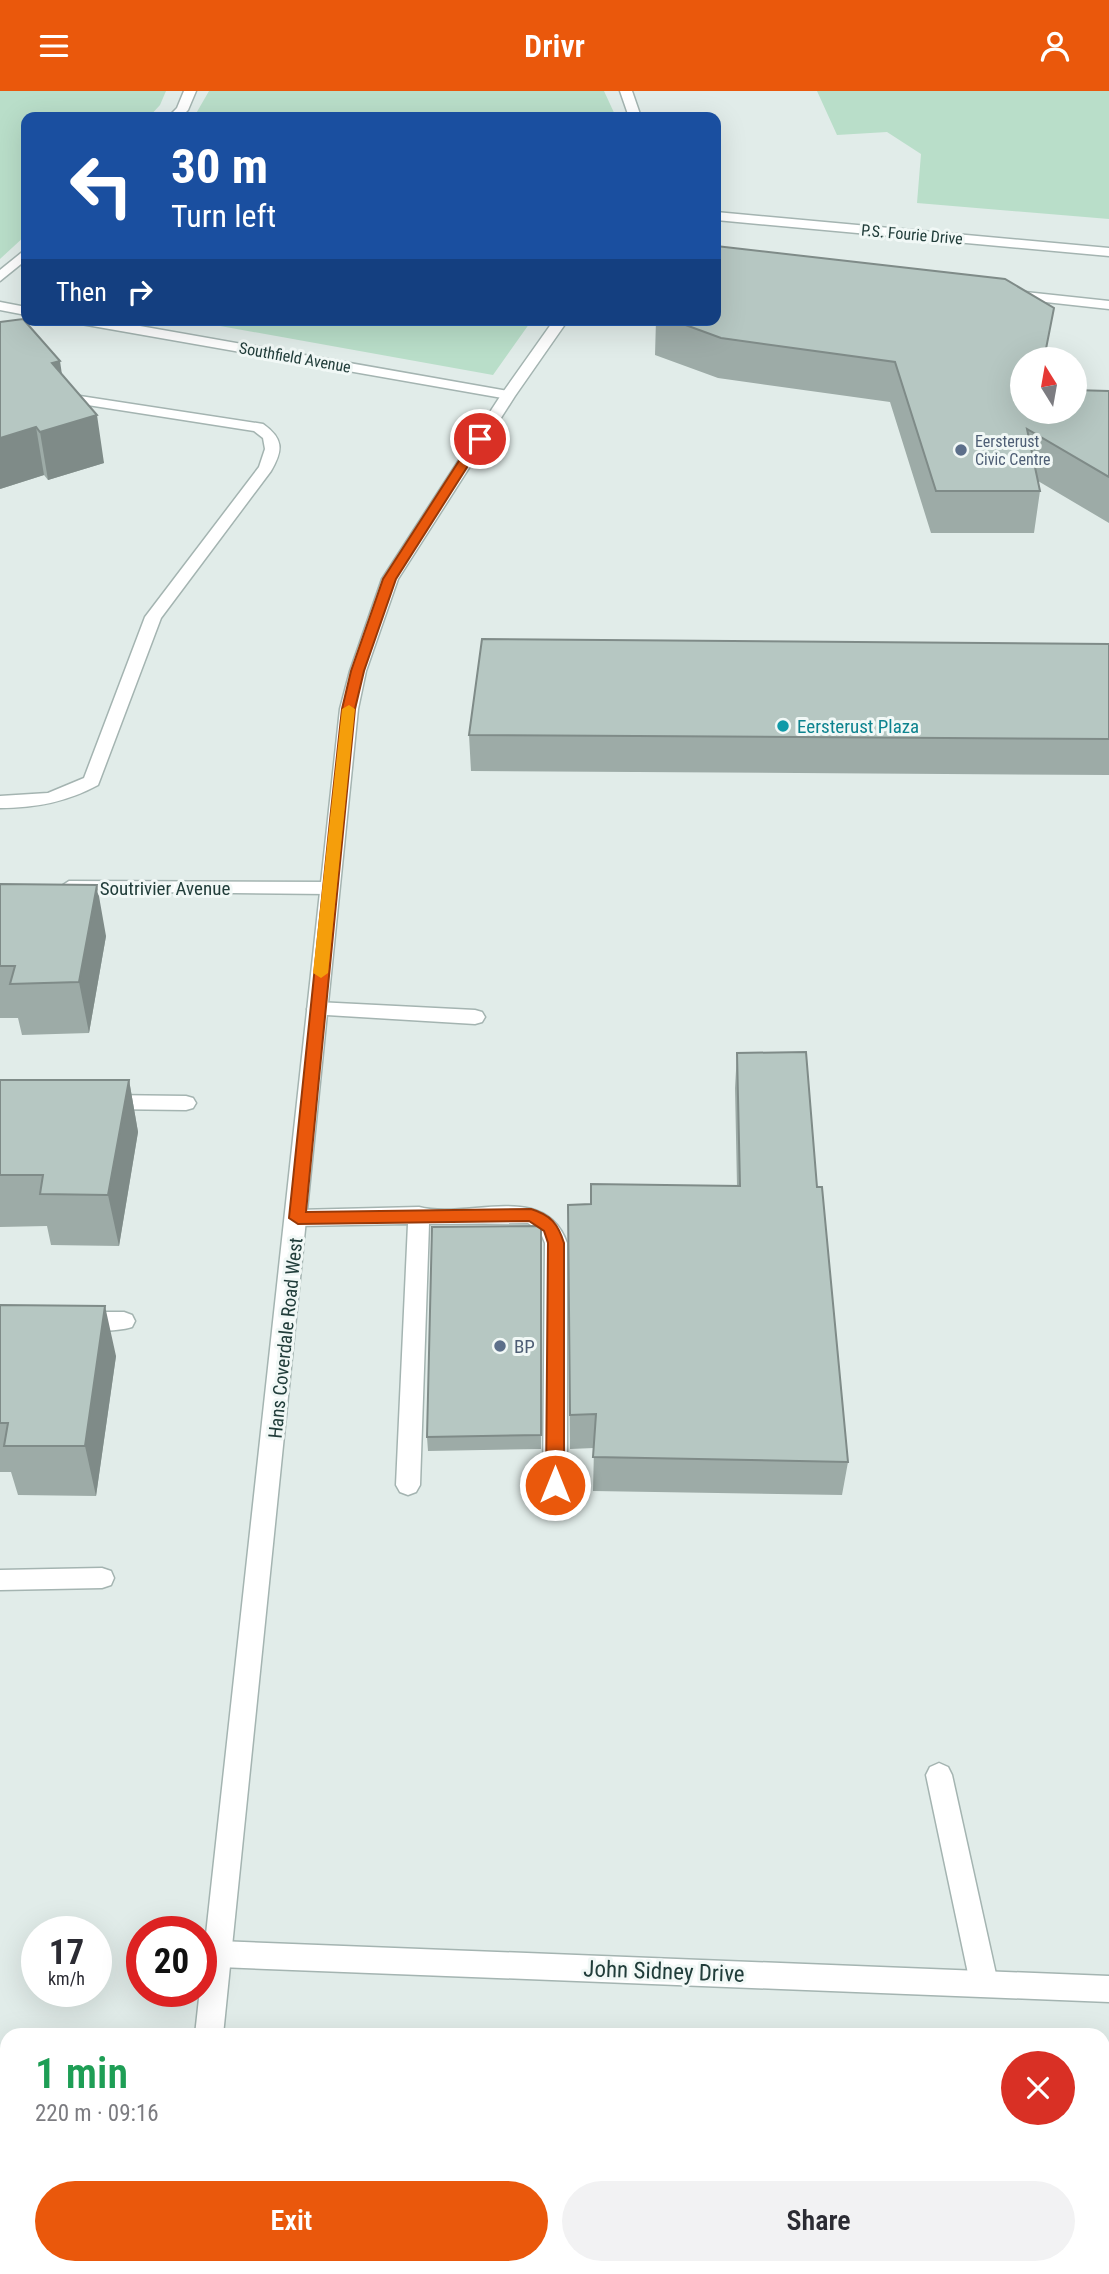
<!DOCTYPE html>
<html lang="en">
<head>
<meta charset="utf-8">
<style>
	:root { --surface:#fff; --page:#f2f2f3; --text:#2b2b33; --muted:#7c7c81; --accent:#ea580c }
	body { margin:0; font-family:"Roboto Condensed",sans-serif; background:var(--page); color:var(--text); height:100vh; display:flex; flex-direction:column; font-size:26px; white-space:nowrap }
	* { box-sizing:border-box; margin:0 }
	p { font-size:23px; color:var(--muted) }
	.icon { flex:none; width:38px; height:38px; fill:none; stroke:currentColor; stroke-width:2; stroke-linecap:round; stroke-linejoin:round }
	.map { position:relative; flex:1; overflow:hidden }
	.sheet { position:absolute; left:0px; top:1937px; width:1110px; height:247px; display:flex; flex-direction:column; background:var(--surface); border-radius:21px 21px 0 0; box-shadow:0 7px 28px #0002 }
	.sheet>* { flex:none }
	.hud { position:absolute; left:21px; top:21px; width:700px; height:214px; border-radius:14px; box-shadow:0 7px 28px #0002; background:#1a4fa0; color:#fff; overflow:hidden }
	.needle { width:46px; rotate:349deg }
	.fabs { position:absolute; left:1010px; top:256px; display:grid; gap:14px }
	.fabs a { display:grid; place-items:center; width:77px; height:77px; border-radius:50%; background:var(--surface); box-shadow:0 7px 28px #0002; font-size:35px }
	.speed { position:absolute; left:21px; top:1825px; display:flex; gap:14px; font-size:35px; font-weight:700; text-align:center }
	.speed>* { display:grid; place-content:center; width:91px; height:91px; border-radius:50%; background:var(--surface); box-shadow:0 7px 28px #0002; line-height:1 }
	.speed small { font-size:18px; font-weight:400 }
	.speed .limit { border:10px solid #d22; background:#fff; color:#111 }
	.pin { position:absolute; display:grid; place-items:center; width:60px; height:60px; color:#fff; margin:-30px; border:4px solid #fff; border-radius:50%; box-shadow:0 2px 7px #0007 }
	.me { position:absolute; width:77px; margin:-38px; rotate:0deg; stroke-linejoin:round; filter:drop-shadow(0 0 5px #0008) }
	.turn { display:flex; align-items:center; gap:24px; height:147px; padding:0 35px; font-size:32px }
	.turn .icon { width:91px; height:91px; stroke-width:2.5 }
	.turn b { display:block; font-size:49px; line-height:60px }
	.then { display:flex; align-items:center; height:66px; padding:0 35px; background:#0003; gap:14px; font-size:26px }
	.round { display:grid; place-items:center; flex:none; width:74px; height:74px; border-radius:37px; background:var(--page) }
	.head { display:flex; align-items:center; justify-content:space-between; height:119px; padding:0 35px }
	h1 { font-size:42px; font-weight:600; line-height:52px; color:#1e9e55 }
	.action { display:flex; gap:14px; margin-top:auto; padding:14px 35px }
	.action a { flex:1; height:80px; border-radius:42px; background:var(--accent); color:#fff; font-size:28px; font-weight:600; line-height:80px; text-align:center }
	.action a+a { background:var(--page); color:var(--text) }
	header { display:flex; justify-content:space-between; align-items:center; height:91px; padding:0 35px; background:var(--accent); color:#fff; font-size:32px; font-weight:600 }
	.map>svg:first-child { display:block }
	.green { fill:#b9dec9 }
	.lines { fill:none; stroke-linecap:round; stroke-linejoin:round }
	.service-casing { stroke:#a4b4b1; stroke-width:3 }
	.minor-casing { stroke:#a4b4b1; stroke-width:3 }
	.tertiary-casing { stroke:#a4b4b1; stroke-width:3 }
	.service { fill:#fff; fill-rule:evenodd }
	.minor { fill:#fff; fill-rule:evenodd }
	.tertiary { fill:#fff; fill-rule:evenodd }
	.wall { fill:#9daba7 }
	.shaded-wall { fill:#7f8b88 }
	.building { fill:#b6c7c2; stroke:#7f8b88; stroke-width:2 }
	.route { fill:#ea580c; stroke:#983908; stroke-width:2 }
	.slow { fill:#f59e0b }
	.service-dot { fill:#5c6f8a; stroke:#f1f8f6; stroke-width:2.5 }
	.culture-dot { fill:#0f9aa8; stroke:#f1f8f6; stroke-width:2.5 }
	.labels { text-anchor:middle; stroke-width:6; stroke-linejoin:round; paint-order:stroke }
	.far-street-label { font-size:16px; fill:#213d3a; stroke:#f1f8f6 }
	.far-service-label { font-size:16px; fill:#4e5e75; stroke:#f1f8f6; text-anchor:start }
	.culture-label { font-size:19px; fill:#0d838f; stroke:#f1f8f6; text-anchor:start }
	.street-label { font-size:19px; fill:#213d3a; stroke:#f1f8f6 }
	.service-label { font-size:19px; fill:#4e5e75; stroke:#f1f8f6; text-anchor:start }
	.near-street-label { font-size:23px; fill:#213d3a; stroke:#f1f8f6 }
</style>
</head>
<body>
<header><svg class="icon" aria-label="menu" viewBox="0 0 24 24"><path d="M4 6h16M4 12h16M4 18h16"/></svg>Drivr<svg class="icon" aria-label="person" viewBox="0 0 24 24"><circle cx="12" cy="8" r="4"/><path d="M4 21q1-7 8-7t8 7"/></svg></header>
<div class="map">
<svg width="1109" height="2183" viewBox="0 0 1109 2183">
	<rect width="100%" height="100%" fill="#e1ece9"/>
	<path class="green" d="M0,0H166L160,14L149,26H26V144L0,168Z
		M209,0H604L616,26H194Z
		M817,0H1109V128L917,112L921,63L887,41L837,44Z
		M187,229H532L493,284Z"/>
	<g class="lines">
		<g class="service-casing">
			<path id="service" d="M1006,199L1109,210V218L1001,206V200Z
				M67,303L263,333C284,348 283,359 271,380L161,527L98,694C67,711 35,717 0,717V705L48,702L84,687L145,526L259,376L265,358L263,347L254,340L62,310L60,307L62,304Z
				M317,911L475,919L482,921L485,926L482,931L475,933L310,923L307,918L310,913Z
				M419,1116C468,1129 545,1089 567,1152V1394L563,1401L555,1404L547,1401L543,1394L545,1152L540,1140L528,1132L429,1133L420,1394L416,1401L408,1404L400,1401L396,1394L408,1133L297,1135L289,1133L286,1127L289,1121L297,1119Z
				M939,1672L948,1676L952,1684L998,1892L994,1901L984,1905L974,1901L970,1892L926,1684L930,1676Z"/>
		</g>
		<g class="minor-casing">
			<path id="minor" d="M184,0H196L188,19L181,26H168L177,17Z
				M716,121L1109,157V165L716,129Z
				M26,158V169L0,190V179Z
				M0,211L26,216V224L0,219Z
				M74,229H106L508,300L515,304L508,308L81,233Z
				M69,790L329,791L338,797L329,803L62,800L60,796Z
				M107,1004L186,1005L193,1007L196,1012L193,1017L186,1019L107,1018L100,1016L97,1011L100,1006Z
				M79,1221H124L132,1224L135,1230L132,1236C115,1241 88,1241 71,1236L68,1230L71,1224Z
				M102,1477L111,1480L114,1487L111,1494L102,1497L0,1499V1479Z
				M219,1850L1109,1885V1911L219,1876L209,1872L205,1863L209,1854Z"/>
		</g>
		<g class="tertiary-casing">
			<path id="tertiary" d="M620,0H632L641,26H629Z
				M554,229H568L515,305L398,488L366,580L358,618L223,1944H195L340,618L350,580L382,488L501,304Z
				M167,2177H197L196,2183H166Z"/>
		</g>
		<use href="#service" class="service"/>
		<use href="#minor" class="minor"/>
		<use href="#tertiary" class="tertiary"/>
	</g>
	<path class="wall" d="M656,229H716L1048,257L1022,320L1109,300V432L1038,390L1040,400L1034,442H931L890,311L718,287L655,264Z
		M62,283L104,372L48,389L44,384L0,398Z
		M1109,553V684L471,680L469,644Z
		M0,793L106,845L89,942L22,944L18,927H0Z
		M737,962L817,1096L848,1371L842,1404L593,1400L594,1357L570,1358L568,1148L590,1113L591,1093L737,1095L735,997Z
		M0,989H129L138,1041L119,1155L51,1154L47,1135L0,1136Z
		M541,1135V1358L428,1360L427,1346Z
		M0,1214L116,1265L96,1405L18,1404L11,1381H0Z"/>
	<path class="shaded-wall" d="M60,270L67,318L52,272Z
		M97,324L104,372L48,389L40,341Z
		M36,336L44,384L0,398V347Z
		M97,794L106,845L89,942L79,891Z
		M129,989L138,1041L119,1155L108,1104Z
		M105,1215L116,1265L96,1405L85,1355Z"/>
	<path class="building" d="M716,155L1005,188L1054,217L1044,268H1022V320H1074V299L1109,300V386L1027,338L1040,400H936L895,271L721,247L672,229H716Z
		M23,228L60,270L52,272L97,324L40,341L36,336L0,347V231Z
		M482,548L1109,553V648L469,644Z
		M0,793L97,794L79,891L10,893L15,875H0Z
		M806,961L817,1096H822L848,1371L593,1366L596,1323L570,1324L568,1114L591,1113V1093L740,1095L737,962Z
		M0,989H129L108,1104L40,1103L43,1084H0Z
		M541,1135V1344L427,1346L432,1136Z
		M0,1214L105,1215L85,1355H4L8,1332H0Z"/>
	<path class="route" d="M475,345L485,348L396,488L364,580L355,618L306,1121L531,1118C551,1124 558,1133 564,1152V1394L562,1400L555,1402L549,1400L546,1394L548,1152L544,1140L529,1130L298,1133L289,1127L331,720L342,618L351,580L383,488Z"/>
	<path class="slow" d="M349,614L355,618L328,882L321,887L313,882L342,618Z"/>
	<g class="service-dot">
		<circle cx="961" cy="359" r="7"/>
		<circle cx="500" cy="1255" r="7"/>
	</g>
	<circle class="culture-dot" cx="783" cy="635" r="7"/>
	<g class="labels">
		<g class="far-street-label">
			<text transform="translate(912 143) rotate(5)" y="6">P.S. Fourie Drive</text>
			<text transform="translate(295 266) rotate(10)" y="6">Southfield Avenue</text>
		</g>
		<g class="far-service-label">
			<text x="975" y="356">Eersterust<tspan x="975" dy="18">Civic Centre</tspan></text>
		</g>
		<g class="culture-label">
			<text x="797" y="642">Eersterust Plaza</text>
		</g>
		<g class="street-label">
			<text x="165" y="804">Soutrivier Avenue</text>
			<text transform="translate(285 1247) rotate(-84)" y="7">Hans Coverdale Road West</text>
		</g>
		<g class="service-label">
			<text x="514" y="1262">BP</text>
		</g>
		<g class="near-street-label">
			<text transform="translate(664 1880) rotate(2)" y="8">John Sidney Drive</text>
		</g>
	</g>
</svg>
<div class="fabs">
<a><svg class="needle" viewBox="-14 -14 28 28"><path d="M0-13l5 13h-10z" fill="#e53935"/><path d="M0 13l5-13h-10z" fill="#7c7c81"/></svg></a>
</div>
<div class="speed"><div>17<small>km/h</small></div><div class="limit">20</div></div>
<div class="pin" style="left:480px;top:348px;background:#d93025"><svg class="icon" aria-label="arrive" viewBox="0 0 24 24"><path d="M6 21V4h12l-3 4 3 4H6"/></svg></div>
<svg class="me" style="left:555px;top:1394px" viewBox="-20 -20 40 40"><circle r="17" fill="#ea580c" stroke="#fff" stroke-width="3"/><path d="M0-11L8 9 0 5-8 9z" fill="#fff"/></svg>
<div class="hud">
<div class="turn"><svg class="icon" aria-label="left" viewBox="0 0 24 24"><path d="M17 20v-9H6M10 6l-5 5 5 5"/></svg><div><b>30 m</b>Turn left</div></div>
<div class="then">Then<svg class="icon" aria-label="right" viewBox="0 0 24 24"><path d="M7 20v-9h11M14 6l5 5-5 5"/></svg></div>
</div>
<section class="sheet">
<div class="head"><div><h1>1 min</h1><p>220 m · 09:16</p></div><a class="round" style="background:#d93025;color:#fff"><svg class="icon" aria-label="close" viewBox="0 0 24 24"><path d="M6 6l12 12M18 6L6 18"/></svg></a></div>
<div class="action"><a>Exit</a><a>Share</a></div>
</section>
</div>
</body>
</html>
